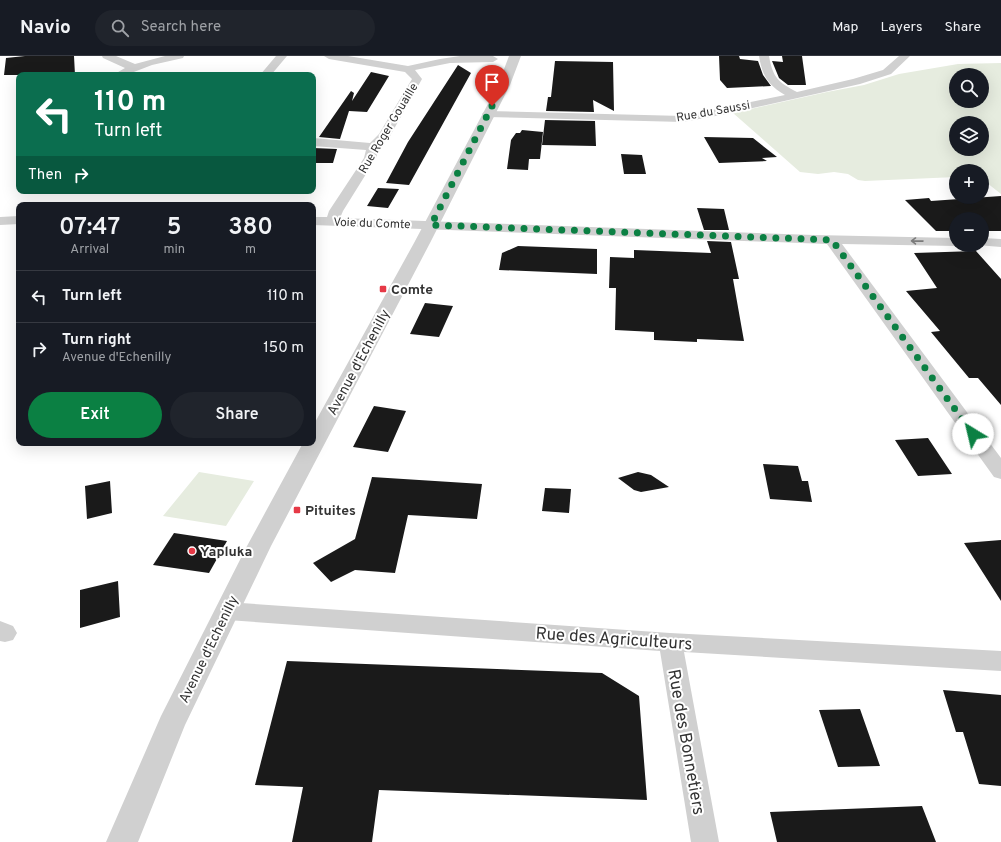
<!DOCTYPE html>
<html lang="en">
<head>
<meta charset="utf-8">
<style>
	:root { --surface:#171b24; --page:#20242c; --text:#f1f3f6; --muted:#9ea1a6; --line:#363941; --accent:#0b8043 }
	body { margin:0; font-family:Overpass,sans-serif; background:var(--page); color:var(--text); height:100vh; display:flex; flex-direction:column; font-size:15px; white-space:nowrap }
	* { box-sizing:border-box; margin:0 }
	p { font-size:13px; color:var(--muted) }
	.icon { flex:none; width:22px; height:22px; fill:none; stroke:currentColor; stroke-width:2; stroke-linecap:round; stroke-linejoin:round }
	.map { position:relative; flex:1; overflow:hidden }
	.side { position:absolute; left:16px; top:146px; width:300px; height:244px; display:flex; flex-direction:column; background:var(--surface); border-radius:8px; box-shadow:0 4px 16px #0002 }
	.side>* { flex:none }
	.guide { position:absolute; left:16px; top:16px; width:300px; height:122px; border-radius:8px; box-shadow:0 4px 16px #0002; background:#0b6e4f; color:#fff; overflow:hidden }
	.controls { position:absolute; left:949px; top:12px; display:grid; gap:8px }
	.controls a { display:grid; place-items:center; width:40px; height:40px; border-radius:50%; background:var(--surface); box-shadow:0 4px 16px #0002; font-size:20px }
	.pin { position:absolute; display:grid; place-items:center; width:34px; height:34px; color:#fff; margin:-41px -17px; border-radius:50% 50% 50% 0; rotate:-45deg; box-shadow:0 0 4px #0007 }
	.pin .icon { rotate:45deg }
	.me { position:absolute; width:44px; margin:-22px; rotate:324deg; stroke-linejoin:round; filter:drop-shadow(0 0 3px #0008) }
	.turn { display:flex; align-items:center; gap:14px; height:84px; padding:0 12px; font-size:18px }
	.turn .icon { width:52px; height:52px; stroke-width:2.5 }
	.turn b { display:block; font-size:28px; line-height:34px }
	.then { display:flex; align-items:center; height:38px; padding:0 12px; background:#0003; gap:8px; font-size:15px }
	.eta { display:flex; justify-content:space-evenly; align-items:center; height:68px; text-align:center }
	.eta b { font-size:24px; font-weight:600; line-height:28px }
	.cta { display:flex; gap:8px; margin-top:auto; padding:8px 12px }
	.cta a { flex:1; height:46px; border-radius:24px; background:var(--accent); color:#fff; font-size:16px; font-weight:600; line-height:46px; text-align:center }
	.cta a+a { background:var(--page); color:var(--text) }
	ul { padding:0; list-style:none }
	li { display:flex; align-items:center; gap:12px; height:52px; padding:0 12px; border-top:1px solid var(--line) }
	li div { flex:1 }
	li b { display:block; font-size:15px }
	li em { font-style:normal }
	header { display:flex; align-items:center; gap:24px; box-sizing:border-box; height:56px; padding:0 20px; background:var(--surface); border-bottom:1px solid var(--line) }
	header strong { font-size:19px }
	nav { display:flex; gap:22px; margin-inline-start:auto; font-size:14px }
	.search { width:280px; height:36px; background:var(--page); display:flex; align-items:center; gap:10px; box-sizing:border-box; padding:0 14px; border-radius:22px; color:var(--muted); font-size:15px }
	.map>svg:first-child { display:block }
	.green { fill:#e6ecdf; fill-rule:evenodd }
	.building { fill:#1a1a1a }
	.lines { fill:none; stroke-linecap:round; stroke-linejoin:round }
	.minor { fill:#d0d0d0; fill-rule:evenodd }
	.tertiary { fill:#d0d0d0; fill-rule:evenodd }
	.oneway { stroke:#7a7a7a }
	.route { stroke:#0b8043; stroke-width:7; stroke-dasharray:0 12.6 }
	.poi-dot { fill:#e63946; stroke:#fff; stroke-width:1.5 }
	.labels { text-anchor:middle; stroke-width:4; stroke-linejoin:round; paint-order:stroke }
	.far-street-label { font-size:12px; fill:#333; stroke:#fff }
	.poi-label { font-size:14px; font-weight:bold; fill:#333; stroke:#fff; text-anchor:start }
	.street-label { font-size:14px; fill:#333; stroke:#fff }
	.near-street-label { font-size:17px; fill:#333; stroke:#fff }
</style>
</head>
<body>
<header>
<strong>Navio</strong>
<div class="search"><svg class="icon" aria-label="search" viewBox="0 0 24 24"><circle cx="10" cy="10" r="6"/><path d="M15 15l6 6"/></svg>Search here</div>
<nav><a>Map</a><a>Layers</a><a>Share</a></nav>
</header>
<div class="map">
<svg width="1001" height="786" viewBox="0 0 1001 786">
	<rect width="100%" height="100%" fill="#fff"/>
	<path class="green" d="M1001,7V138L982,123V115H956V121L865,125L858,124L848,118L834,116L818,118L800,116L733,57L827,36L864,29L899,18L958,8ZM956,19H982V45H956ZM956,67H982V93H956Z
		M199,416L254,425L226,470L163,460Z"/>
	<path class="building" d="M25,0H74L75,19H4L6,2Z
		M719,0H739L740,3L758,5L763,19L771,30L727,32L720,24Z
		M782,0H802L806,29H788L779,22L772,5L783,6Z
		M555,5L613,6L614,55L593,44L594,56L546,55L548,41H551Z
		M458,9L471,17L409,129L386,127L408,86Z
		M371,16L389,20L367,56L349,55L340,83L319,81L351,35L354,37L352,45Z
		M545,64L595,65L596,90L542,89Z
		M522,74L543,76L540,103H529L528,114L507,113L511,84L516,77H520Z
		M704,81L753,82L777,101L762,102L767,105L719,107Z
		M313,92L337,93L333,107H313Z
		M621,98L642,99L646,118H624Z
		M378,132L399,133L388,152L367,150Z
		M1001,140V175H982V163H956V175H936L905,144L929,142L931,145Z
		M697,152L724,153L729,174H704Z
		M707,185L731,186L739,223H733L744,285L697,283V286L654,284V276L615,274L616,232H609L610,201L634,202V194L711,197Z
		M518,190L597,193V218L499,214L502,197Z
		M976,195L1001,223V349L978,322H969L931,276L940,275L906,235L937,232L914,197Z
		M425,247L453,250L439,281L410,278Z
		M374,350L406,355L388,396L353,391Z
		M928,382L952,418L918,420L895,384Z
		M763,408L798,410L802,425H808L812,446L770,443Z
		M638,416L651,419L669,431L641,436L634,434L618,422Z
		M372,421L482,428L477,463L408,459L395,517L355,514L331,526L313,507L355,483Z
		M110,425L112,457L87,463L85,430Z
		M545,432L571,433L569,457L542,455Z
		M174,477L227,485L209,517L153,509Z
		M1001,484V545L964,487Z
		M118,525L120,561L80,572V534Z
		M287,605L602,617L639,640L647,744L379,734L372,786H292L303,731L255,729Z
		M943,634L1001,639V730L979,728L963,676H956Z
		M860,653L880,710L838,711L819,654Z
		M922,750L936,786H777L770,756Z"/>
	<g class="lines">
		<path class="minor" d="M102,0H116L135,8L165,0H184L183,2L152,9L126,19H113L125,12L103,2Z
			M276,0H287L271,19H260Z
			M324,0H348L408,10L440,3L460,0H493L498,3L493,6L450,7L415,14L422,23L390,80L379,92L376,102L343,155L340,162L814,179L956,182V189H961L956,190L842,188L1001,402V423L994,421L827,188L313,169V161H327L329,155L364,102L366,94L313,90V82L370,87L379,78L412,23L405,16L329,3Z
			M759,0H769C773,22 778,26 797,36L853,23L883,14L899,0H910L891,18L860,28L726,58L683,66L488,61L484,60L482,58L484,56L488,55L683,60L785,39C768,29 762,19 759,0Z
			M19,160V168L0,169V161Z
			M982,182L1001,183V191L977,189H982Z
			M227,546L670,577L1001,595V615L684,596L719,786H691L660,595L227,564L219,561L216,555L219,549Z
			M0,565L13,570L17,577L13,584L5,586L0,585Z"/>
		<path class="tertiary" d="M509,0H521L510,29L430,187L271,490L185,669L138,786H106L161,660L247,490L303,387H313V370L414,187L498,29Z"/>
	</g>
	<defs><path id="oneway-shaft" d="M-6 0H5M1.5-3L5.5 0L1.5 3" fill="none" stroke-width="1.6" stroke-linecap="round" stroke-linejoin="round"/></defs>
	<use class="oneway" href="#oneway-shaft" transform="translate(917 185) rotate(-179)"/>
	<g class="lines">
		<path class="route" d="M492,50L431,169L832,184L973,378"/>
	</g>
	<g class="poi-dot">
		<rect x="379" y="229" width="8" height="8" rx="2"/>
		<rect x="293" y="450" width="8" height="8" rx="2"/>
		<circle cx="192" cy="495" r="4"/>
	</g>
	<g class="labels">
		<g class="far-street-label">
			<text transform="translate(713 55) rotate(-10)" y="4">Rue du Saussi</text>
			<text transform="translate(388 72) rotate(-59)" y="4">Rue Roger Gouaille</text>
			<text transform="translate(372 167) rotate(2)" y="4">Voie du Comte</text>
		</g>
		<g class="poi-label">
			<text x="391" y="238">Comte</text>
			<text x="305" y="459">Pituites</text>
			<text x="200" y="500">Yapluka</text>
		</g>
		<g class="street-label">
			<text transform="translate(358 306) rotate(-62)" y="5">Avenue d'Echenilly</text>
			<text transform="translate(208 593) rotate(-64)" y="5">Avenue d'Echenilly</text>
		</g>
		<g class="near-street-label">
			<text transform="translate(614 582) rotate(4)" y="6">Rue des Agriculteurs</text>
			<text transform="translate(687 686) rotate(80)" y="6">Rue des Bonnetiers</text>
		</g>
	</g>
</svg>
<div class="controls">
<a><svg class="icon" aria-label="search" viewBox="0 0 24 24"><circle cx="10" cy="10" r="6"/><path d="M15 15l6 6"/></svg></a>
<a><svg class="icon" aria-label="layers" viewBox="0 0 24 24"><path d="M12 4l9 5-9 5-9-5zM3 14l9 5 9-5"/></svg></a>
<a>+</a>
<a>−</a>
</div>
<div class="pin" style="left:492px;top:50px;background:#d93025"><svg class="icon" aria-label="arrive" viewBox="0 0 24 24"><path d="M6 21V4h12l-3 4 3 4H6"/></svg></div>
<svg class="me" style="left:973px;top:378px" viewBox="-20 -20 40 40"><circle r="19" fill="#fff"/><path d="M0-13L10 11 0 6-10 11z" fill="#0b8043"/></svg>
<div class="guide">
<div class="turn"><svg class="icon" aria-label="left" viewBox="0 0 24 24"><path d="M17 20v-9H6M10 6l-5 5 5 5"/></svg><div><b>110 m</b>Turn left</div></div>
<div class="then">Then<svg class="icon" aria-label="right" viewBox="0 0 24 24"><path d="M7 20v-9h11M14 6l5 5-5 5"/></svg></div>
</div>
<section class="side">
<div class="eta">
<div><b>07:47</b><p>Arrival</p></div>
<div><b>5</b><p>min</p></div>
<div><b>380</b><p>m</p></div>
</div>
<ul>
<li><svg class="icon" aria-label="left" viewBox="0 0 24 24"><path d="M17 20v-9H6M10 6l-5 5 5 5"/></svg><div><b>Turn left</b></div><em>110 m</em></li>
<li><svg class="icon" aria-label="right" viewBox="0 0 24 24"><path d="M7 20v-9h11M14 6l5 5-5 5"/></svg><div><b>Turn right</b><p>Avenue d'Echenilly</p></div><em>150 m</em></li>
</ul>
<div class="cta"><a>Exit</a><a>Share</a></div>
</section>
</div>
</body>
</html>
